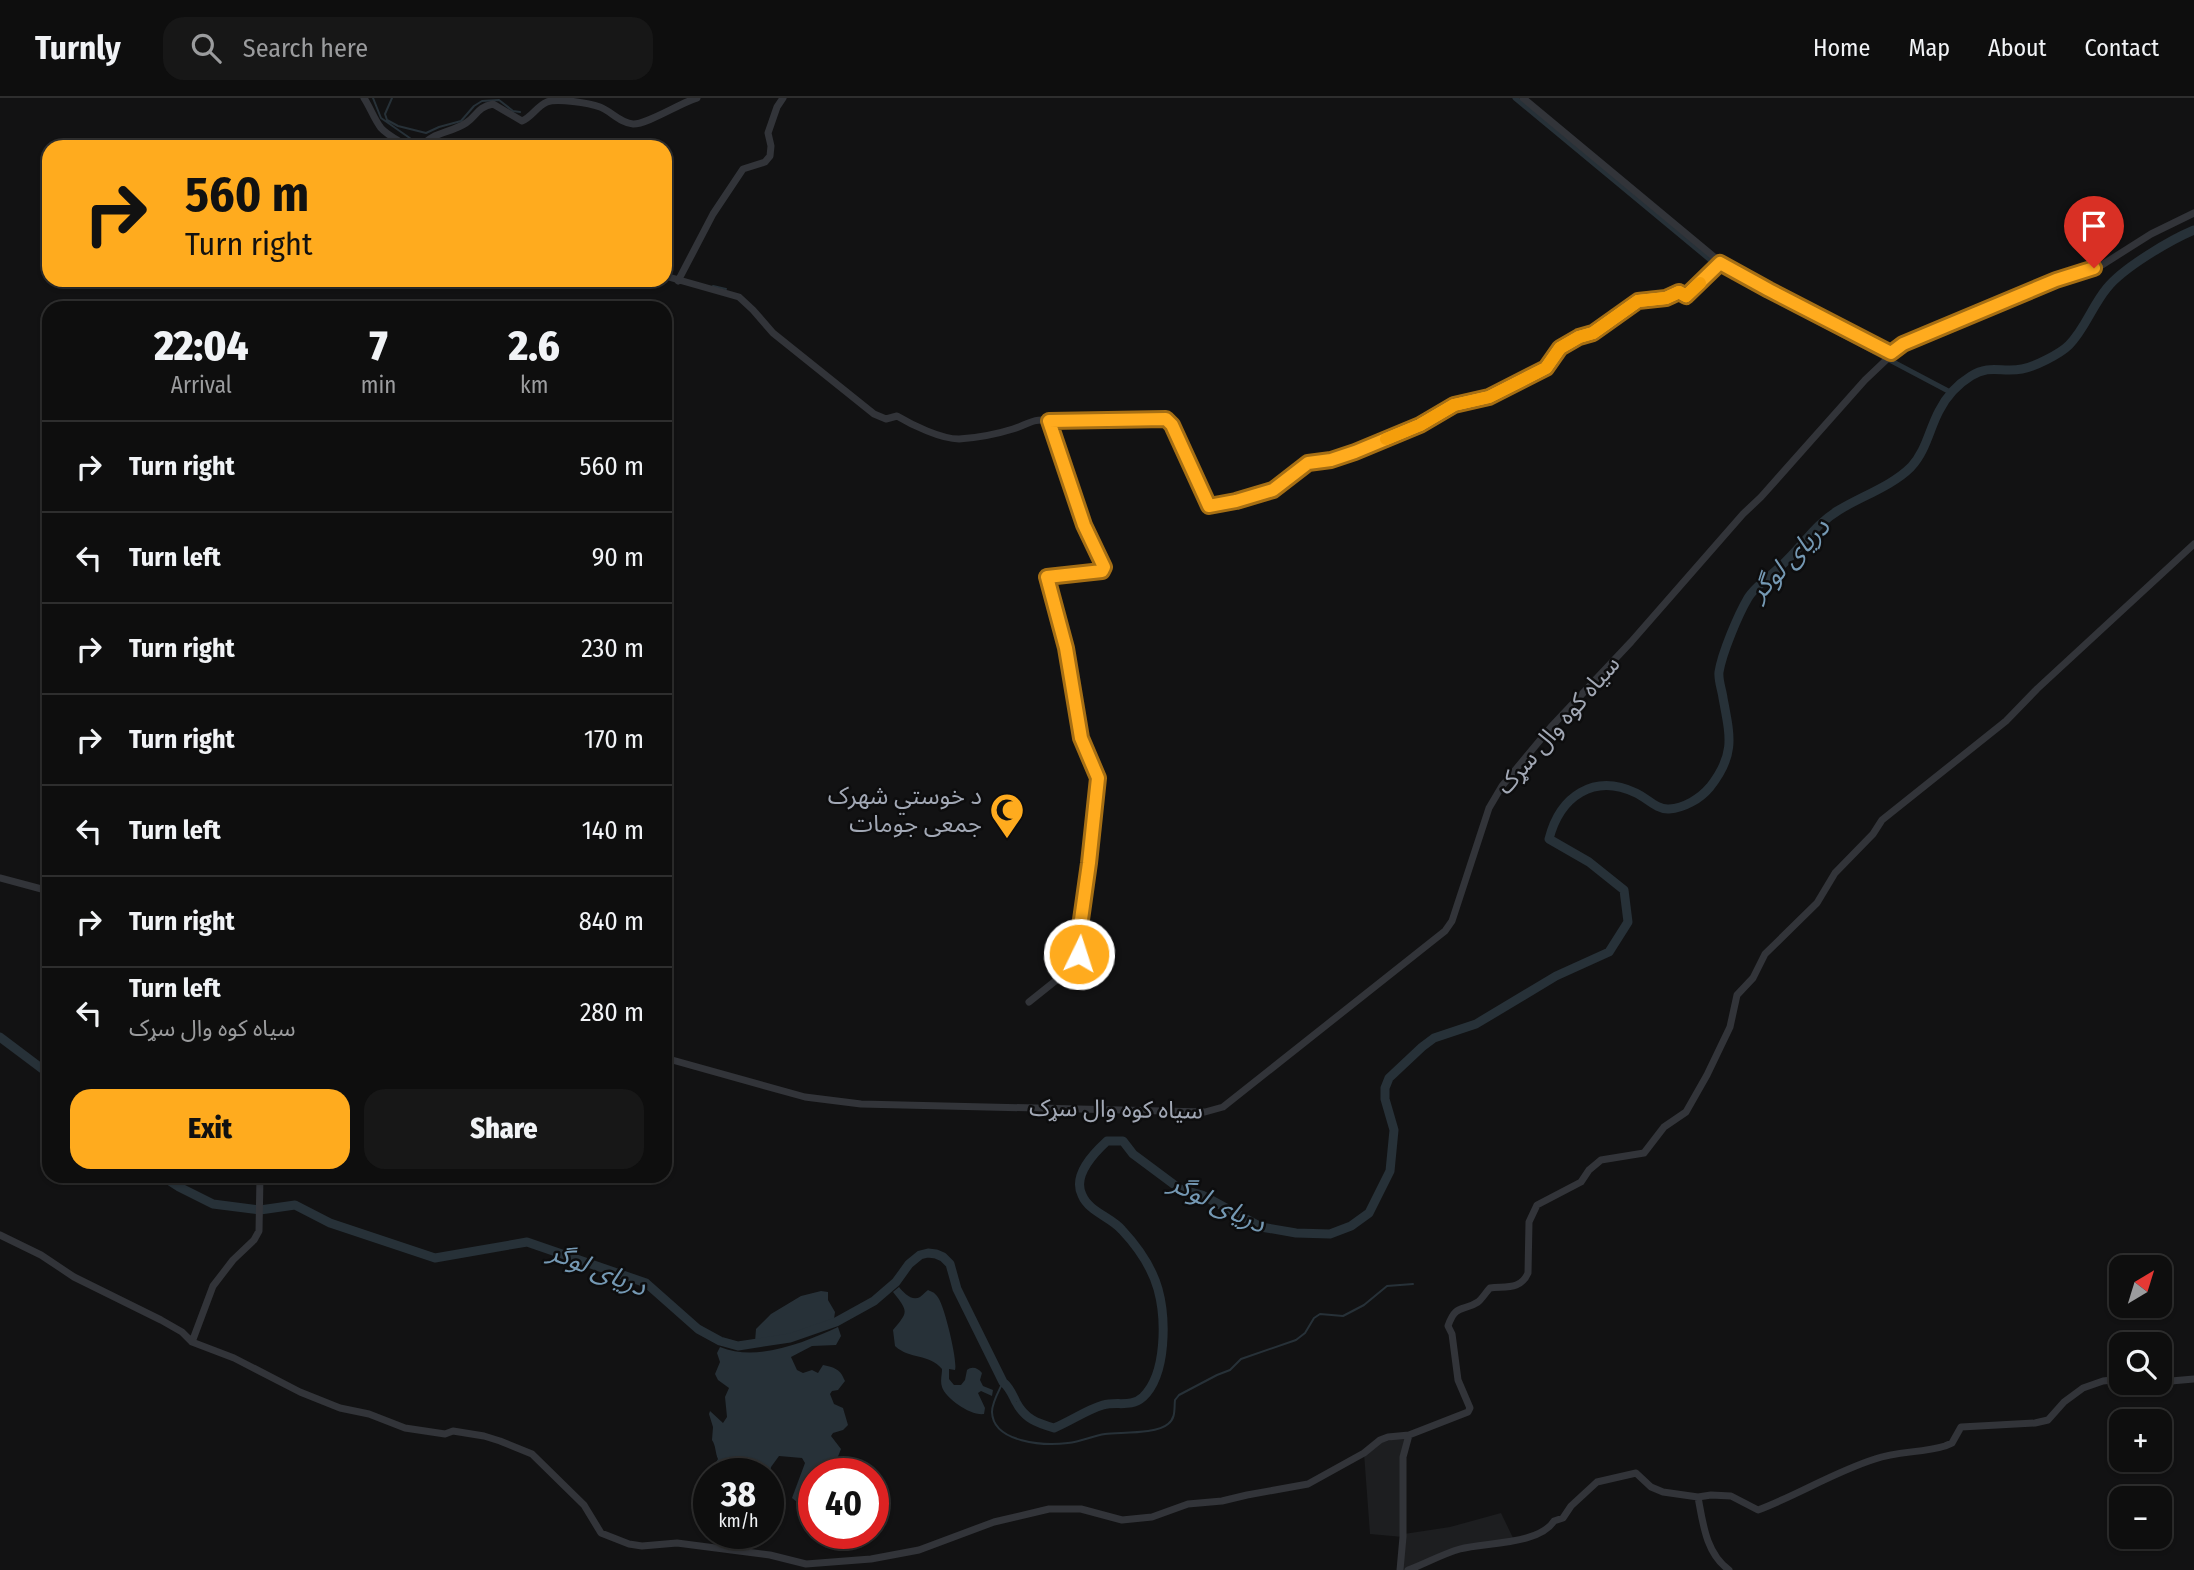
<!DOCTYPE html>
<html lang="en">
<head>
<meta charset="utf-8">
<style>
	:root { --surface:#0e0e0e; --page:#171717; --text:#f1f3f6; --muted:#9b9c9e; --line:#2e2e2e; --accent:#ffab1e }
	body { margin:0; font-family:"Fira Sans Condensed","Noto Sans Arabic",sans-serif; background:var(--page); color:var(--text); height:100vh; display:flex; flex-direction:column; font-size:26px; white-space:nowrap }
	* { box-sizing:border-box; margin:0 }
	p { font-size:23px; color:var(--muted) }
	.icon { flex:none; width:38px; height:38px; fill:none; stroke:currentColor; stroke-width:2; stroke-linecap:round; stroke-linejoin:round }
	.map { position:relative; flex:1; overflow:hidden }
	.drawer { position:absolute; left:42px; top:203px; width:630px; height:882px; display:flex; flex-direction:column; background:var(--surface); border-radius:21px; box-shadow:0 2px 5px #0004,0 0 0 2px var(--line) }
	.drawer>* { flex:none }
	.guide { position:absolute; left:42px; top:42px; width:630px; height:147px; border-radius:21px; box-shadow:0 2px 5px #0004,0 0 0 2px var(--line); background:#ffab1e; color:#111; overflow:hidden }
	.needle { width:46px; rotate:38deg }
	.buttons { position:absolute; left:2109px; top:1157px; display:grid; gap:14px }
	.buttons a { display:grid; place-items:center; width:63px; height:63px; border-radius:14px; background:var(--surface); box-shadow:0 2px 5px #0004,0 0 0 2px var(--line); font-size:35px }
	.speed { position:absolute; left:693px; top:1360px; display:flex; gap:14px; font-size:35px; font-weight:700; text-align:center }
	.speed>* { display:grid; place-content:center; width:91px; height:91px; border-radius:50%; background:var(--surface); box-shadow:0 2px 5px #0004,0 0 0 2px var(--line); line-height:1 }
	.speed small { font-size:18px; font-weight:400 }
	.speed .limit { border:10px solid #d22; background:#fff; color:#111 }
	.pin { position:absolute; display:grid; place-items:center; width:60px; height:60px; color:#fff; margin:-72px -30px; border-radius:50% 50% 50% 0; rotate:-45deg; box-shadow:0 0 7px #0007 }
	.pin .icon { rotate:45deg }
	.me { position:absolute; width:77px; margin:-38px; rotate:4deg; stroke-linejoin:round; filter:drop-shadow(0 0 5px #0008) }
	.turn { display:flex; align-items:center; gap:24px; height:147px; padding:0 28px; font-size:32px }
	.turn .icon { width:91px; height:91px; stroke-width:2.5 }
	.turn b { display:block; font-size:49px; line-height:60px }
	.eta { display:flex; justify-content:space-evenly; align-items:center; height:119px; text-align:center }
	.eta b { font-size:42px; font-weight:800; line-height:49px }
	.cta { display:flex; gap:14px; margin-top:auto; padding:14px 28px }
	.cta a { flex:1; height:80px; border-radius:21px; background:var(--accent); color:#111; font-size:28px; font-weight:800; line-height:80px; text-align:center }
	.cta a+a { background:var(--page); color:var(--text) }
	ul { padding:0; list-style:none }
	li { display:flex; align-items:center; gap:21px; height:91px; padding:0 28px; border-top:2px solid var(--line) }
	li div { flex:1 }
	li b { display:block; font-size:26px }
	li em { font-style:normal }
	header { display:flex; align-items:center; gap:42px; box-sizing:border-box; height:98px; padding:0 35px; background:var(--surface); border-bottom:2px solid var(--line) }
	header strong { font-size:33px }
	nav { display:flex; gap:38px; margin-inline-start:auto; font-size:24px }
	.search { width:490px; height:63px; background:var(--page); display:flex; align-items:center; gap:18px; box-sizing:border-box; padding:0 24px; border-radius:21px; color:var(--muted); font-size:26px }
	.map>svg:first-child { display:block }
	.built { fill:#1d1e20 }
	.water { fill:#273138 }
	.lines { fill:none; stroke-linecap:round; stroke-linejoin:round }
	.stream { stroke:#273138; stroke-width:2 }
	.canal { stroke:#273138; stroke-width:5 }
	.river { stroke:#273138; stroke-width:9 }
	.tertiary { stroke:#323439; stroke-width:7 }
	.route-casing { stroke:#a66f14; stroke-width:18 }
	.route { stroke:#ffab1e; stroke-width:12 }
	.slow { stroke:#f59e0b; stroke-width:12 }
	.labels { text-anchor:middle; stroke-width:5; stroke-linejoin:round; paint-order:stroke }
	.street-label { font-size:24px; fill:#a2a8b5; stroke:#0d0d0e }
	.poi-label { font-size:24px; fill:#a2a8b5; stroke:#0d0d0e; text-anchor:end }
	.water-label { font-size:26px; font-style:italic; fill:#7599b4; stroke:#0d0d0e }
</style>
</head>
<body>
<header>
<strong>Turnly</strong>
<div class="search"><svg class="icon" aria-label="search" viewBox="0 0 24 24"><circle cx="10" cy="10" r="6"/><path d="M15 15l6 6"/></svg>Search here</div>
<nav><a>Home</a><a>Map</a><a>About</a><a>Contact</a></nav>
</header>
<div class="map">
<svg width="2194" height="1472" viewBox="0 0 2194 1472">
	<rect width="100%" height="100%" fill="#121213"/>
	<path class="built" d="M1409,1337L1406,1346L1404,1436L1450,1429L1501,1415L1514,1442L1473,1449L1408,1472H1400L1403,1439L1370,1436L1364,1355L1373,1347Z"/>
	<path class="water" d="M899,1189C903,1194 912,1204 920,1199C923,1197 925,1194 928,1192C932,1194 934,1194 937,1198C944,1205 958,1264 955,1272L949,1271V1281L954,1287H961L965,1282L967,1272C972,1268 978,1270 982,1275L980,1282L983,1288L993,1292L992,1298L981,1293L978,1295L985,1310L984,1316C971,1318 946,1301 942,1289C940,1283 942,1277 942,1271C929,1255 910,1262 895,1248L893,1232C908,1214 909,1214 893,1194Z
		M821,1193L828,1194V1202L835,1214L834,1221L807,1233L755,1244L756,1231L771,1216L801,1198Z
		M838,1229L841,1238L836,1247L812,1248L791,1259L797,1272L803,1275L812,1272L818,1275L823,1267C836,1270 840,1271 845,1283L838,1292L832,1293L830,1296L834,1306L843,1310L848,1327L843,1332L833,1335L831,1338L841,1351L837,1361L838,1368L847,1375L814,1376V1391L810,1393L808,1400L804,1404H797L792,1400L805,1365L802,1360L779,1358L771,1369L768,1384V1376L710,1375L718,1361C715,1354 716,1348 712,1342L713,1329L709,1316L710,1313L723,1325L727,1319L725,1299L729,1290L718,1282L715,1276L720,1264L717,1255L720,1249C757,1264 803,1245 838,1229Z"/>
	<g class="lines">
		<path class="stream" d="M373,0L381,20L414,43
			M392,0L385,16L387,22L398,28L426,35L439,29L461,23L474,8L482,3L499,2L513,13L520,14
			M713,188L726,191
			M1003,1284C999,1293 992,1304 992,1314C993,1345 1045,1348 1068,1345C1081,1344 1092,1338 1105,1336C1120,1334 1157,1336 1168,1326C1176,1320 1174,1311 1175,1302L1179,1297L1217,1277L1230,1272L1241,1261L1296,1242L1305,1235L1314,1220L1320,1216L1343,1218L1364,1207L1387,1188L1413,1186"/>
		<path class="canal" d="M1515,0L1721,171L1744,185L1952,295"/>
		<path class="river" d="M0,939L49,976
			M162,1078L179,1089L213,1106L260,1112L295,1107L330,1125L435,1160L527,1144L646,1185L698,1231L720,1243L738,1248L790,1240L836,1224L874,1203L896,1184L909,1166L920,1157L928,1155L936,1156L943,1159L950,1166L957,1191L1003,1284C1010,1290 1012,1296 1016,1304C1025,1321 1037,1325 1054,1330C1071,1323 1086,1312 1103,1307C1117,1303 1131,1310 1143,1299C1167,1276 1166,1220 1158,1191C1152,1170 1137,1148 1122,1132C1111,1119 1089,1114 1082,1097C1072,1077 1094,1055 1107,1043H1123L1133,1056L1180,1091L1202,1097L1261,1129L1296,1135L1330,1136L1351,1128L1369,1115L1390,1073L1394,1032L1385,1001V990L1389,980L1422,949L1434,940L1476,926L1556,878L1609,854L1628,824L1624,792L1589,764L1549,741C1560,698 1594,675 1636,695C1647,700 1657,712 1669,711C1684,710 1700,701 1710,689C1736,656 1730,638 1723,600C1722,592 1718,582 1719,574C1722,555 1738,517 1748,500C1755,488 1772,477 1782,467C1802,449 1815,426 1839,412C1862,398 1892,388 1911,369C1926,353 1929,332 1939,313C1946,299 1958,286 1971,278C1990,266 2002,275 2022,271C2034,269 2060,256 2069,247C2085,231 2092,208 2107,190C2123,170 2170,142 2194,132"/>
		<path class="tertiary" d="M364,0C370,9 374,21 381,30C388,38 400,43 409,49
			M1523,0L1725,168L1891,255
			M421,49C432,34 451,35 466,25C477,18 477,9 493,6L522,23C532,19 537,8 547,4C557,0 589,5 600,9C611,13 620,25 633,26C646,27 682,4 697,0
			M665,178L739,199L753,212L773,235L874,316L886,321L897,318C912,327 941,341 959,341C975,340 997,336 1013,331C1026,327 1035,319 1049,323L1166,321L1172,327L1209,408L1236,403L1273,392L1308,365L1331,362L1355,353L1420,327L1454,307L1489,299L1546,270L1560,250L1579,239L1593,235L1638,203L1666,200L1679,194L1687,198L1720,165
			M678,183L713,116L743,71L765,64L770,58L771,48L768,35L777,9L783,0
			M0,780L49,793
			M1029,904L1079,864L1078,843L1089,765L1098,680L1081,640L1067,550L1047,479L1102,473L1104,469L1084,427L1049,323
			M665,960L805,999L861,1006L1205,1014L1223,1009L1445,833L1452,823L1489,710L1502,688L1551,629L1631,544L1743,416L1761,399L1865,282L1903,246L2056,182L2102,167L2151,136L2194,115
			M0,1137L41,1157L74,1179L161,1222L182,1234L192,1244L234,1260L300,1294L340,1310L369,1316L405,1330L445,1336L453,1333L484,1338L500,1343L532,1356L584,1407L601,1435L629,1446L642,1448L677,1445L770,1457L806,1466L871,1461L919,1452L994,1424L1049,1411H1081L1122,1422L1152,1419L1188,1406L1222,1403L1247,1397L1308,1386L1364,1355L1380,1342L1388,1339L1409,1337L1468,1314L1470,1310L1458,1282L1452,1236L1448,1228C1456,1205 1463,1214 1478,1204C1482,1201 1486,1194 1490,1190C1505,1188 1521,1192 1528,1175L1529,1124L1537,1107L1581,1084L1589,1072L1601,1062L1644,1055L1664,1029L1686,1014L1707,977L1730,929L1737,897L1753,880L1765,856L1817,805L1835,775L1873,736L1882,722L2006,623L2037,591L2194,446
			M192,1244L213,1188L233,1162L254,1142L259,1133L260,1078
			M2160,1280L2171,1283L2194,1281
			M1698,1399C1703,1426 1706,1455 1729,1472
			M1400,1472L1403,1439V1359L1409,1337
			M1408,1472C1425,1466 1442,1456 1460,1451C1485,1444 1539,1447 1554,1423L1563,1420L1571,1408L1597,1384L1636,1375L1651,1389L1663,1394L1698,1399L1711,1397L1731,1398L1758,1412C1798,1397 1834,1374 1875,1361C1897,1353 1922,1355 1945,1348L1952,1345L1961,1329L2035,1325L2048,1322L2064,1304L2083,1290L2103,1283L2121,1281"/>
	</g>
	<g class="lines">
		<g class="route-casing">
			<path id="route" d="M1079,856L1078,843L1089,765L1098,680L1081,640L1066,550L1047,479L1102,473L1104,469L1084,427L1049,323L1166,321L1172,327L1209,408L1236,403L1273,392L1308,365L1331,362L1355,354L1420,327L1454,307L1489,299L1546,270L1560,250L1579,239L1593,235L1638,203L1666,200L1679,194L1686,198L1720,165L1769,192L1891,255L1903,246L2056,182L2094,170"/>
		</g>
		<use href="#route" class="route"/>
		<path class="slow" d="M1386,341L1420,327L1454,307L1489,299L1546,270L1560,250L1579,239L1593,235L1638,203L1666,200L1679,194L1686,198L1700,185"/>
	</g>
	<defs>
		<g id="mosque-pin" transform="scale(1.75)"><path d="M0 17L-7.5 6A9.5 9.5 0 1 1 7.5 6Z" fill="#ffab1e" stroke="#0d0d0e"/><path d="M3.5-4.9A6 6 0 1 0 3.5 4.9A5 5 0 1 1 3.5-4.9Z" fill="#111"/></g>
	</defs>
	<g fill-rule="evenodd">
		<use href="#mosque-pin" x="1007" y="712"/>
	</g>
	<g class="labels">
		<g class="street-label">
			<text transform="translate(1558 627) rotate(-49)" y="8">سیاه کوه وال سړک</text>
			<text transform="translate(1116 1011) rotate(1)" y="8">سیاه کوه وال سړک</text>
		</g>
		<g class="poi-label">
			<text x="982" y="706">د خوستي شهرک<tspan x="982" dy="28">جمعی جومات</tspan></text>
		</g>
		<g class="water-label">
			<text transform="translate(1789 461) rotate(-46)" y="9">دریای لوگر</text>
			<text transform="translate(1218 1105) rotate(26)" y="9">دریای لوگر</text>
			<text transform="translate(598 1171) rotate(22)" y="9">دریای لوگر</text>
		</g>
	</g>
</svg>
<div class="buttons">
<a><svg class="needle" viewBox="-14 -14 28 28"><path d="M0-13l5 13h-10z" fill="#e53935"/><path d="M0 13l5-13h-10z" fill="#9b9c9e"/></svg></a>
<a><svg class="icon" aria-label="search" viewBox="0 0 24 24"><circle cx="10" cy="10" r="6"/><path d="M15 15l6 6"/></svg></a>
<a>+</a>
<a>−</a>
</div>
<div class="speed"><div>38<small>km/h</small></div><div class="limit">40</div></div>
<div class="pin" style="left:2094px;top:170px;background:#d93025"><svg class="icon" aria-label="arrive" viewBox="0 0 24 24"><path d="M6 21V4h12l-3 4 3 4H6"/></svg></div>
<svg class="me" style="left:1079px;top:856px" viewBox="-20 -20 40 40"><circle r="17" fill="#ffab1e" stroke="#fff" stroke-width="3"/><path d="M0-11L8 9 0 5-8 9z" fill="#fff"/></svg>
<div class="guide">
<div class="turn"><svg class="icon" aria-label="right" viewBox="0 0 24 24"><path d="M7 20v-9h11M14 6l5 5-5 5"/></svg><div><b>560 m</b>Turn right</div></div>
</div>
<section class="drawer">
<div class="eta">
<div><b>22:04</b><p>Arrival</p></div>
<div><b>7</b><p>min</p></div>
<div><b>2.6</b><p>km</p></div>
</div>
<ul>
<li><svg class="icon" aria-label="right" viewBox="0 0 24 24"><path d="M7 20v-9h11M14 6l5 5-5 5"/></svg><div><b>Turn right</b></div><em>560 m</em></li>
<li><svg class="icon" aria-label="left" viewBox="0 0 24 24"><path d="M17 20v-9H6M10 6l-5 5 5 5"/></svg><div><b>Turn left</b></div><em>90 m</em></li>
<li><svg class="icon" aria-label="right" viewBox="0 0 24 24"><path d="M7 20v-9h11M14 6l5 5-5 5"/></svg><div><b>Turn right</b></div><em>230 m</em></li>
<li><svg class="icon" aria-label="right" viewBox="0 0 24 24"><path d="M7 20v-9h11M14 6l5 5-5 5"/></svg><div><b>Turn right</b></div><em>170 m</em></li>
<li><svg class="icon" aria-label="left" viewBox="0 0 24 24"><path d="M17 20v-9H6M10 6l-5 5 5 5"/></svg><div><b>Turn left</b></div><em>140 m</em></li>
<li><svg class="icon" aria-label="right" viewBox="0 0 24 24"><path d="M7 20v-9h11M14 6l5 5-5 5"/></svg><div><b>Turn right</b></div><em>840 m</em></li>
<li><svg class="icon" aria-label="left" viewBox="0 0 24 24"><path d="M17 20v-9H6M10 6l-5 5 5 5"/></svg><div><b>Turn left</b><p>سیاه کوه وال سړک</p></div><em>280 m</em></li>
</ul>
<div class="cta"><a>Exit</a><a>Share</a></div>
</section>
</div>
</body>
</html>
